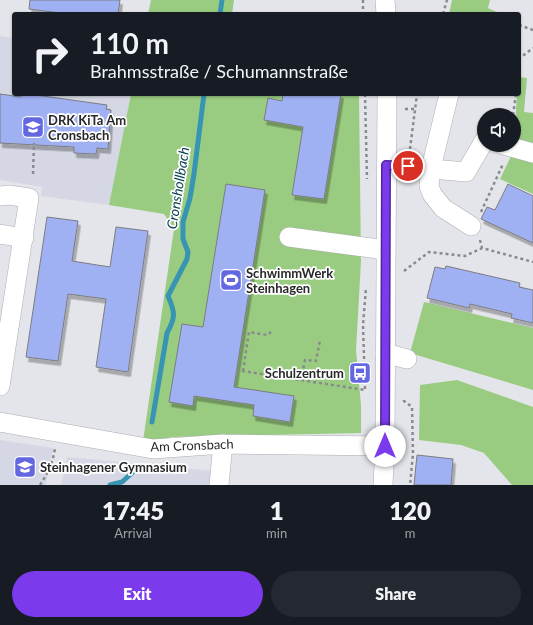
<!DOCTYPE html>
<html lang="en">
<head>
<meta charset="utf-8">
<style>
	:root { --surface:#171b24; --page:#242831; --text:#f1f3f6; --muted:#9ea1a6; --accent:#7c3aed }
	body { margin:0; font-family:Lato,sans-serif; background:var(--page); color:var(--text); height:100vh; display:flex; flex-direction:column; font-size:15px; white-space:nowrap }
	* { box-sizing:border-box; margin:0 }
	p { font-size:13px; color:var(--muted) }
	.icon { flex:none; width:22px; height:22px; fill:none; stroke:currentColor; stroke-width:2; stroke-linecap:round; stroke-linejoin:round }
	.map { position:relative; height:485px; overflow:hidden }
	.details { display:flex; flex-direction:column; background:var(--surface); flex:1 }
	.details>* { flex:none }
	.banner { position:absolute; left:12px; top:12px; width:509px; height:84px; border-radius:4px; box-shadow:0 1px 3px #0004; background:#171b24; color:var(--text); overflow:hidden }
	.buttons { position:absolute; left:477px; top:108px; display:grid; gap:8px }
	.buttons a { display:grid; place-items:center; width:44px; height:44px; border-radius:50%; background:var(--surface); box-shadow:0 1px 3px #0004; font-size:20px }
	.pin { position:absolute; display:grid; place-items:center; width:34px; height:34px; color:#fff; margin:-17px; border:2px solid #fff; border-radius:50%; box-shadow:0 1px 4px #0007 }
	.me { position:absolute; width:44px; margin:-22px; rotate:0deg; stroke-linejoin:round; filter:drop-shadow(0 0 3px #0008) }
	.turn { display:flex; align-items:center; gap:14px; height:84px; padding:0 12px; font-size:18px }
	.turn .icon { width:52px; height:52px; stroke-width:2.5 }
	.turn b { display:block; font-size:28px; line-height:34px }
	.eta { display:flex; justify-content:space-evenly; align-items:center; height:68px; text-align:center }
	.eta b { font-size:24px; font-weight:800; line-height:28px }
	.cta { display:flex; gap:8px; margin-top:auto; padding:8px 12px }
	.cta a { flex:1; height:46px; border-radius:24px; background:var(--accent); color:#fff; font-size:16px; font-weight:800; line-height:46px; text-align:center }
	.cta a+a { background:var(--page); color:var(--text) }
	.map>svg:first-child { display:block }
	.built { fill:#d5d8e4 }
	.green { fill:#99cc80 }
	.lines { fill:none; stroke-linecap:round; stroke-linejoin:round }
	.stream { stroke:#3794b2; stroke-width:5 }
	.building { fill:#a0b1f3; stroke:#7b7c81; filter:url(#shadow) }
	.minor-casing { stroke:#acadb2; stroke-width:20 }
	.path { stroke:#898a8d; stroke-width:2.5; stroke-dasharray:3 3; stroke-linecap:butt }
	.minor { stroke:#fff; stroke-width:19 }
	.route-casing { stroke:#51269a; stroke-width:10 }
	.route { stroke:#7c3aed; stroke-width:7 }
	.labels { text-anchor:middle; stroke-width:3.5; stroke-linejoin:round; paint-order:stroke }
	.poi-label { font-size:13px; font-weight:bold; fill:#28282a; stroke:#fff; text-anchor:start }
	.street-label { font-size:13px; fill:#28282a; stroke:#fff }
	.water-label { font-size:14px; font-style:italic; fill:#0b4252; stroke:#fff }
</style>
</head>
<body>
<div class="map">
<svg width="533" height="485" viewBox="0 0 533 485">
	<defs>
		<filter id="shadow"><feDropShadow dx="2.5" dy="4.5" stdDeviation="0" flood-color="#0004"/></filter>
	</defs>
	<rect width="100%" height="100%" fill="#e4e5ea"/>
	<path class="built" d="M0,36L14,38V94H131L109,205L41,196L42,187L0,180Z
		M0,440L53,448L46,485H0Z
		M67,457L212,471L211,485H61Z"/>
	<path class="green" d="M151,0H234L232,14H148Z
		M452,0H490L488,8L501,14H449Z
		M519,77L527,78L524,112L533,113V150L514,145L517,94H519Z
		M131,94H359L361,261L356,350L361,405V433L171,437L154,443L143,441L174,229L164,214L109,205Z
		M513,152L533,158V194L500,179Z
		M424,302L533,328V390L410,353Z
		M457,380L533,407V485H512L484,453L461,445L419,440L420,385Z"/>
	<g class="lines">
		<path class="stream" d="M220,14L222,0
			M152,422L167,333C176,317 175,312 168,296L187,259L188,252L183,239V222L190,198L194,174L204,94
			M110,485L122,482L133,472"/>
	</g>
	<path class="building" d="M30,0H120L118,14H68L29,9Z
		M0,94L21,97L22,94H29L107,105L106,109L111,110L108,149L97,148L96,154L74,153V147L0,143Z
		M283,94H341L324,199L292,195L303,127L264,120L268,98L282,101Z
		M226,184L265,190L234,387L294,396L290,422L253,416L254,405L194,396L193,406L169,402L182,324L203,327Z
		M508,184L533,196V243L481,219L487,207L495,210Z
		M47,217L78,221L72,261L110,267L116,227L148,231L128,372L96,367L106,299L68,294L58,361L26,357Z
		M446,266L520,283L519,287L533,290V323L511,318L512,314L470,304L469,308L427,298L435,267L445,269Z
		M417,455L453,459L451,485H414Z"/>
	<g class="lines">
		<g class="minor-casing">
			<path id="minor" d="M385,0L386,14
				M449,94L431,168L429,186L432,194L443,208L471,226
				M504,145L533,153
				M386,165L466,172L484,141
				M0,196L9,195L29,198L0,386
				M0,234L24,238
				M289,237L386,250
				M385,353L407,359
				M0,422L153,449L223,444L385,446
				M219,485L223,444
				M383,485L385,446L387,94"/>
		</g>
		<path class="path" d="M363,0V14
			M443,14L447,0
			M519,25L533,30
			M519,66L520,58L533,48
			M365,94L367,179
			M405,109H415
			M513,115L516,94
			M410,149L417,94
			M33,174L34,143
			M481,212L503,164
			M480,240L482,248L533,262
			M404,271L429,252L465,256L482,248
			M236,370L365,390
			M243,371L249,332L267,335L271,332
			M301,380L305,360L316,361L320,340
			M365,389L363,325L366,288
			M404,400V401L412,407L413,454L410,485
			M40,485C48,473 53,462 55,448"/>
		<use href="#minor" class="minor"/>
	</g>
	<g class="lines">
		<g class="route-casing">
			<path id="route" d="M385,446L386,165L408,166"/>
		</g>
		<use href="#route" class="route"/>
	</g>
	<defs>
		<g id="school-square" transform="scale(1.15)"><rect x="-9" y="-9" width="18" height="18" rx="4" fill="#6368e1" stroke="#fff"/><path d="M0-5L7-2L0 1L-7-2ZM-4 1L0 2.5L4 1V4Q0 6-4 4Z" fill="#fff"/></g>
		<g id="stadium-square" transform="scale(1.15)"><rect x="-9" y="-9" width="18" height="18" rx="4" fill="#6368e1" stroke="#fff"/><path d="M0-5a6.5 5 0 1 0 0 10a6.5 5 0 1 0 0-10ZM-3.5-1.8h7v3.6h-7Z" fill="#fff"/></g>
		<g id="bus-square" transform="scale(1.15)"><rect x="-9" y="-9" width="18" height="18" rx="4" fill="#6368e1" stroke="#fff"/><path d="M-5-6H5V4H4V6H2V4H-2V6H-4V4H-5ZM-3.5-4V0h7V-4ZM-3.5 1.2v1.5H-2V1.2ZM2 1.2v1.5H3.5V1.2Z" fill="#fff"/></g>
	</defs>
	<g fill-rule="evenodd">
		<use href="#school-square" x="33" y="127"/>
		<use href="#stadium-square" x="231" y="280"/>
		<use href="#bus-square" x="360" y="373"/>
		<use href="#school-square" x="25" y="467"/>
	</g>
	<g class="labels">
		<g class="poi-label">
			<text x="48" y="125">DRK KiTa Am<tspan x="48" dy="15">Cronsbach</tspan></text>
			<text x="246" y="278">SchwimmWerk<tspan x="246" dy="15">Steinhagen</tspan></text>
			<text x="344" y="378" text-anchor="end">Schulzentrum</text>
			<text x="40" y="472">Steinhagener Gymnasium</text>
		</g>
		<g class="street-label">
			<text transform="translate(192 445) rotate(-2)" y="5">Am Cronsbach</text>
		</g>
		<g class="water-label">
			<text transform="translate(178 188) rotate(-81)" y="5">Cronshollbach</text>
		</g>
	</g>
</svg>
<div class="buttons">
<a><svg class="icon" aria-label="sound" viewBox="0 0 24 24"><path d="M4 9h4l5-4v14l-5-4H4zM17 9q2 3 0 6"/></svg></a>
</div>
<div class="pin" style="left:408px;top:166px;background:#d93025"><svg class="icon" aria-label="arrive" viewBox="0 0 24 24"><path d="M6 21V4h12l-3 4 3 4H6"/></svg></div>
<svg class="me" style="left:385px;top:446px" viewBox="-20 -20 40 40"><circle r="19" fill="#fff"/><path d="M0-13L10 11 0 6-10 11z" fill="#7c3aed"/></svg>
<div class="banner">
<div class="turn"><svg class="icon" aria-label="right" viewBox="0 0 24 24"><path d="M7 20v-9h11M14 6l5 5-5 5"/></svg><div><b>110 m</b>Brahmsstraße / Schumannstraße</div></div>
</div>
</div>
<section class="details">
<div class="eta">
<div><b>17:45</b><p>Arrival</p></div>
<div><b>1</b><p>min</p></div>
<div><b>120</b><p>m</p></div>
</div>
<div class="cta"><a>Exit</a><a>Share</a></div>
</section>
</body>
</html>
